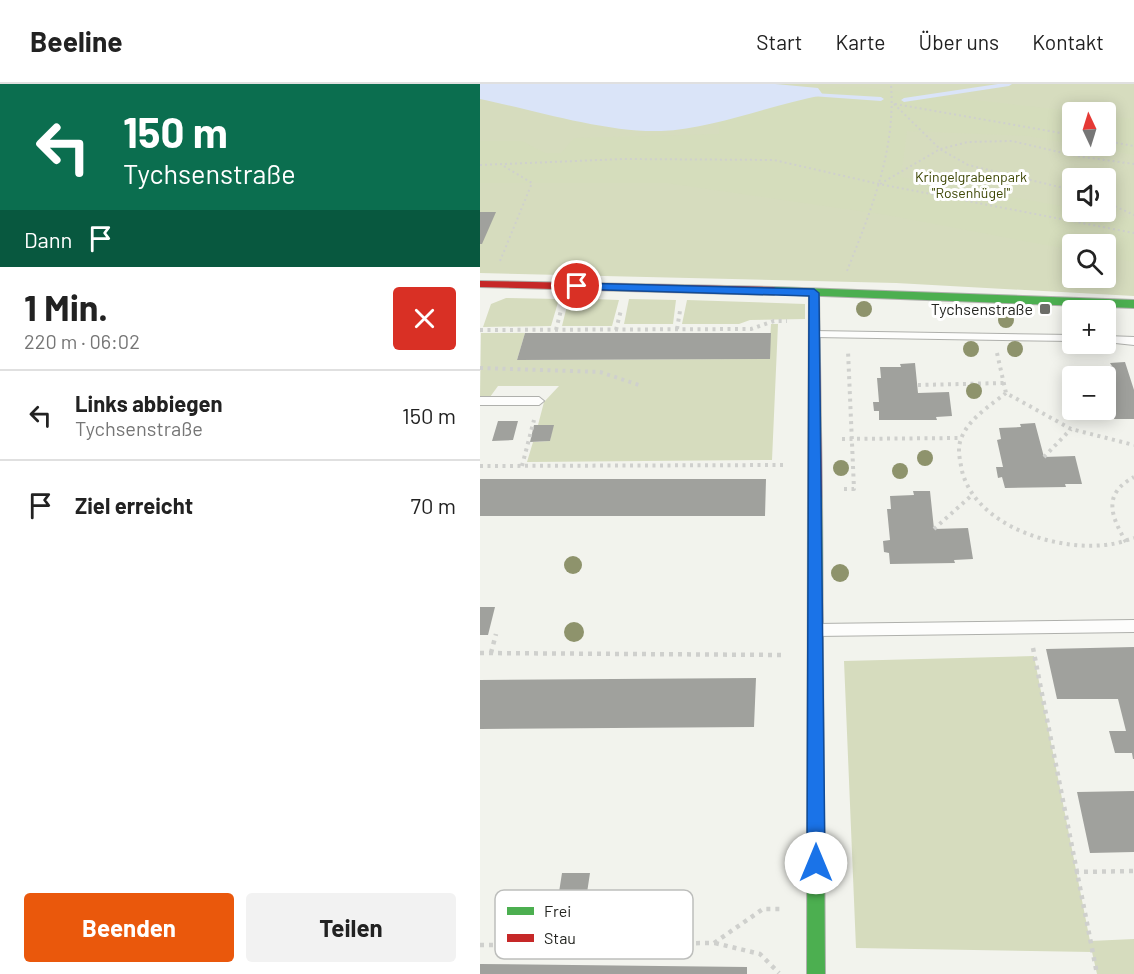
<!DOCTYPE html>
<html lang="de">
<head>
<meta charset="utf-8">
<style>
	:root { --surface:#fff; --page:#f2f2f2; --text:#222; --muted:#767676; --line:#e0e0e0; --accent:#ea580c }
	body { margin:0; font-family:Barlow,sans-serif; background:var(--page); color:var(--text); height:100vh; display:flex; flex-direction:column; font-size:22px; white-space:nowrap }
	* { box-sizing:border-box; margin:0 }
	p { font-size:20px; color:var(--muted) }
	.icon { flex:none; width:33px; height:33px; fill:none; stroke:currentColor; stroke-width:2; stroke-linecap:round; stroke-linejoin:round }
	.map { position:relative; flex:1; overflow:hidden }
	.panel { display:flex; flex-direction:column; background:var(--surface); width:480px }
	.panel>* { flex:none }
	.hud { background:#0b6e4f; color:#fff; overflow:hidden }
	.needle { width:39px; rotate:356deg }
	.tools { position:absolute; left:582px; top:18px; display:grid; gap:12px }
	.tools a { display:grid; place-items:center; width:54px; height:54px; border-radius:6px; background:var(--surface); box-shadow:0 3px 15px #0003; font-size:30px }
	.pin { position:absolute; display:grid; place-items:center; width:51px; height:51px; color:#fff; margin:-26px; border:3px solid #fff; border-radius:50%; box-shadow:0 2px 6px #0007 }
	.me { position:absolute; width:66px; margin:-33px; rotate:0deg; stroke-linejoin:round; filter:drop-shadow(0 0 4px #0008) }
	.turn { display:flex; align-items:center; gap:21px; height:126px; padding:0 24px; font-size:27px }
	.turn .icon { width:78px; height:78px; stroke-width:2.5 }
	.turn b { display:block; font-size:42px; line-height:51px }
	.then { display:flex; align-items:center; height:57px; padding:0 24px; background:#0003; gap:12px; font-size:22px }
	.round { display:grid; place-items:center; flex:none; width:63px; height:63px; border-radius:6px; background:var(--page) }
	.summary { display:flex; align-items:center; justify-content:space-between; height:102px; padding:0 24px }
	h1 { font-size:36px; font-weight:700; line-height:45px }
	.action { display:flex; gap:12px; margin-top:auto; padding:12px 24px }
	.action a { flex:1; height:69px; border-radius:6px; background:var(--accent); color:#fff; font-size:24px; font-weight:700; line-height:69px; text-align:center }
	.action a+a { background:var(--page); color:var(--text) }
	ul { padding:0; list-style:none }
	li { display:flex; align-items:center; gap:18px; height:90px; padding:0 24px; border-top:2px solid var(--line) }
	li div { flex:1 }
	li b { display:block; font-size:22px }
	li em { font-style:normal }
	header { display:flex; align-items:center; gap:36px; box-sizing:border-box; height:84px; padding:0 30px; background:var(--surface); border-bottom:2px solid var(--line) }
	header strong { font-size:28px }
	nav { display:flex; gap:33px; margin-inline-start:auto; font-size:21px }
	main { display:flex; flex:1; min-height:0 }
	.map>svg:first-child { display:block }
	.green { fill:#d6dcbe; fill-rule:evenodd }
	.forest { fill:#d5ddbc }
	.water { fill:#dae4f8 }
	.lines { fill:none; stroke-linecap:round; stroke-linejoin:round }
	.stream { fill:#dae4f8; fill-rule:evenodd }
	.building { fill:#a0a19d }
	.lane-casing { stroke:#afb0ac; stroke-width:2 }
	.fast-casing { stroke:#afb0ac; stroke-width:2 }
	.jam-casing { stroke:#afb0ac; stroke-width:2 }
	.path-far2 { stroke:#cfd0cd; stroke-width:2; stroke-dasharray:2 3; stroke-linecap:butt }
	.path-far1 { stroke:#cfd0cd; stroke-width:4; stroke-dasharray:3 4.5; stroke-linecap:butt }
	.path { stroke:#cfd0cd; stroke-width:4.5; stroke-dasharray:4 5; stroke-linecap:butt }
	.lane { fill:#fdfdfc; fill-rule:evenodd }
	.fast { fill:#4caf50; fill-rule:evenodd }
	.jam { fill:#c62828; fill-rule:evenodd }
	.tree { fill:#8e936c }
	.route { fill:#1a73e8; stroke:#114b97; stroke-width:1.5 }
	.poi-dot { fill:#6c6d68; stroke:#fff; stroke-width:2 }
	.labels { text-anchor:middle; stroke-width:6; stroke-linejoin:round; paint-order:stroke }
	.far-park-label { font-size:14px; fill:#3c4502; stroke:#fff }
	.poi-label { font-size:16px; fill:#242521; stroke:#fff; text-anchor:end }
	.key { fill:#fff; stroke:#bdbebc; stroke-width:1.5 }
	.key-label { font-size:16px; fill:#242521 }
</style>
</head>
<body>
<header>
<strong>Beeline</strong>
<nav><a>Start</a><a>Karte</a><a>Über uns</a><a>Kontakt</a></nav>
</header>
<main>
<section class="panel">
<div class="hud">
<div class="turn"><svg class="icon" aria-label="left" viewBox="0 0 24 24"><path d="M17 20v-9H6M10 6l-5 5 5 5"/></svg><div><b>150 m</b>Tychsenstraße</div></div>
<div class="then">Dann<svg class="icon" aria-label="arrive" viewBox="0 0 24 24"><path d="M6 21V4h12l-3 4 3 4H6"/></svg></div>
</div>
<div class="summary"><div><h1>1 Min.</h1><p>220 m · 06:02</p></div><a class="round" style="background:#d93025;color:#fff"><svg class="icon" aria-label="close" viewBox="0 0 24 24"><path d="M6 6l12 12M18 6L6 18"/></svg></a></div>
<ul>
<li><svg class="icon" aria-label="left" viewBox="0 0 24 24"><path d="M17 20v-9H6M10 6l-5 5 5 5"/></svg><div><b>Links abbiegen</b><p>Tychsenstraße</p></div><em>150 m</em></li>
<li><svg class="icon" aria-label="arrive" viewBox="0 0 24 24"><path d="M6 21V4h12l-3 4 3 4H6"/></svg><div><b>Ziel erreicht</b></div><em>70 m</em></li>
</ul>
<div class="action"><a>Beenden</a><a>Teilen</a></div>
</section>
<div class="map">
<svg width="654" height="890" viewBox="0 0 654 890">
	<rect width="100%" height="100%" fill="#f2f3ed"/>
	<path class="green" d="M0,0H654V212L416,199L0,189ZM592,28H626V62H592ZM592,94H626V128H592ZM592,160H626V194H592Z
		M26,214L79,215L71,242L3,243L11,220Z
		M89,214L139,216L132,242H82Z
		M149,215L196,216L193,240H144Z
		M207,216L325,220V235L270,236L259,240H202Z
		M291,240H298L292,376L47,378L53,358L70,357L73,341H58L64,318L79,302H18L10,313H0L1,249H45L37,276L289,275Z
		M554,572L610,857L654,855V890H617L612,868L376,864L364,577Z"/>
	<path class="forest" d="M380,3L599,28H592V60L548,52L427,47L421,93L592,124V128H611L654,135V178L626,173V160H592V166L407,131L186,99H0V57H42L65,69H81L94,54L239,50V36L306,18L342,11L338,4Z
		M626,32L654,35V71L601,62H626Z"/>
	<path class="water" d="M0,0H295L338,4L343,11C290,21 233,45 181,47C127,49 54,26 0,15Z"/>
	<g class="lines">
		<path class="stream" d="M518,0H532L529,2L424,18L421,16L424,14Z
			M333,9L401,13L404,15L401,17L331,12L330,11Z"/>
	</g>
	<path class="building" d="M0,128H16L2,160H0Z
		M45,249H291L290,275L37,276Z
		M645,278L654,306V335H621L618,326H626V292H614L611,282H632L630,279Z
		M435,279L438,309L469,308L472,332L456,333L457,336H399V327H394L393,318H399L397,294H401L400,283H421L420,280Z
		M18,337H38L33,356L12,357Z
		M555,339L564,373L595,372L602,400H585L586,403L525,404L522,393L518,394L516,383H523L517,356L521,355L519,344L541,343L540,340Z
		M54,341H74L70,357L50,358Z
		M0,395H286L285,432H0Z
		M433,407H450L454,445L488,444L493,475L474,476L475,479L410,480L409,469L404,468L403,457L410,456L407,425H411L410,412L434,411Z
		M0,523H15L8,551H0Z
		M654,563V675H653L652,669H635L629,647H646L638,615H577L566,565Z
		M276,594L274,643L0,645V596Z
		M654,707V768L610,769L597,708Z
		M82,789H110L105,822L77,821Z
		M0,880L267,883V890H0Z"/>
	<g class="lines">
		<g class="lane-casing">
			<path id="lane" d="M334,247L592,251V257L334,253L329,250Z
				M626,252L654,253V261L626,258Z
				M0,313H59L64,317L59,321H0Z
				M654,536V548L336,552L331,550L329,546L331,542L336,540Z"/>
		</g>
		<g class="fast-casing">
			<path id="fast" d="M294,203L654,216V224L290,210L289,207Z
				M335,408L340,409L342,413L345,890H327L328,413L330,409Z"/>
		</g>
		<g class="jam-casing">
			<path id="jam" d="M0,197L294,203L299,207L294,211L0,203Z
				M334,205L339,209L342,413L340,417H330L328,413L329,209Z"/>
		</g>
		<path class="path-far2" d="M414,20L460,65L488,81L592,106
			M415,20L592,51
			M626,57L654,62
			M0,81L143,75L294,76L399,100L654,149
			M400,100L460,65L488,58L532,57L596,72L654,80
			M626,118L654,131
			M20,177L52,99L22,81
			M367,187C391,126 416,67 411,0"/>
		<path class="path-far1" d="M197,245L200,227
			M0,246L271,245L294,237H307
			M76,246L81,226
			M136,246L141,226
			M517,269L526,309L591,345L654,361
			M0,284L120,288L159,301
			M438,301L524,299
			M526,309C511,321 488,335 481,355C477,365 480,376 482,387C496,443 580,469 632,460C639,459 647,456 654,454
			M362,355L481,354
			M564,373L591,345
			M0,382L305,381
			M42,382L54,336
			M364,405H374L368,267
			M454,445L491,412
			M646,458C631,432 622,410 654,393"/>
		<path class="path" d="M553,564L617,890
			M0,569L302,571
			M11,569L16,550
			M595,788L654,787
			M235,859L280,870L299,889
			M93,860L98,829
			M0,861L234,859L283,825H301"/>
		<use href="#lane" class="lane"/>
		<use href="#fast" class="fast"/>
		<use href="#jam" class="jam"/>
	</g>
	<g class="tree">
		<circle cx="384" cy="225" r="8"/>
		<circle cx="526" cy="236" r="8"/>
		<circle cx="491" cy="265" r="8"/>
		<circle cx="535" cy="265" r="8"/>
		<circle cx="494" cy="307" r="8"/>
		<circle cx="445" cy="374" r="8"/>
		<circle cx="361" cy="384" r="8"/>
		<circle cx="420" cy="387" r="8"/>
		<circle cx="93" cy="481" r="9"/>
		<circle cx="360" cy="489" r="9"/>
		<circle cx="94" cy="548" r="10"/>
	</g>
	<path class="route" d="M97,199L334,205L339,209L345,779L342,785L336,788L330,785L327,779L329,212L93,205V200Z"/>
	<rect class="poi-dot" x="559" y="219" width="12" height="12" rx="3"/>
	<g class="labels">
		<g class="far-park-label">
			<text x="491" y="98">Kringelgrabenpark<tspan x="491" dy="16">"Rosenhügel"</tspan></text>
		</g>
		<g class="poi-label">
			<text x="553" y="231">Tychsenstraße</text>
		</g>
	</g>
	<rect x="15" y="806" width="198" height="69" rx="9" class="key"/>
	<rect x="27" y="823" width="27" height="8" fill="#4caf50"/>
	<rect x="27" y="850" width="27" height="8" fill="#c62828"/>
	<g class="key-label">
		<text x="64" y="833">Frei</text>
		<text x="64" y="860">Stau</text>
	</g>
</svg>
<div class="tools">
<a><svg class="needle" viewBox="-14 -14 28 28"><path d="M0-13l5 13h-10z" fill="#e53935"/><path d="M0 13l5-13h-10z" fill="#767676"/></svg></a>
<a><svg class="icon" aria-label="sound" viewBox="0 0 24 24"><path d="M4 9h4l5-4v14l-5-4H4zM17 9q2 3 0 6"/></svg></a>
<a><svg class="icon" aria-label="search" viewBox="0 0 24 24"><circle cx="10" cy="10" r="6"/><path d="M15 15l6 6"/></svg></a>
<a>+</a>
<a>−</a>
</div>
<div class="pin" style="left:97px;top:202px;background:#d93025"><svg class="icon" aria-label="arrive" viewBox="0 0 24 24"><path d="M6 21V4h12l-3 4 3 4H6"/></svg></div>
<svg class="me" style="left:336px;top:779px" viewBox="-20 -20 40 40"><circle r="19" fill="#fff"/><path d="M0-13L10 11 0 6-10 11z" fill="#1a73e8"/></svg>
</div>
</main>
</body>
</html>
